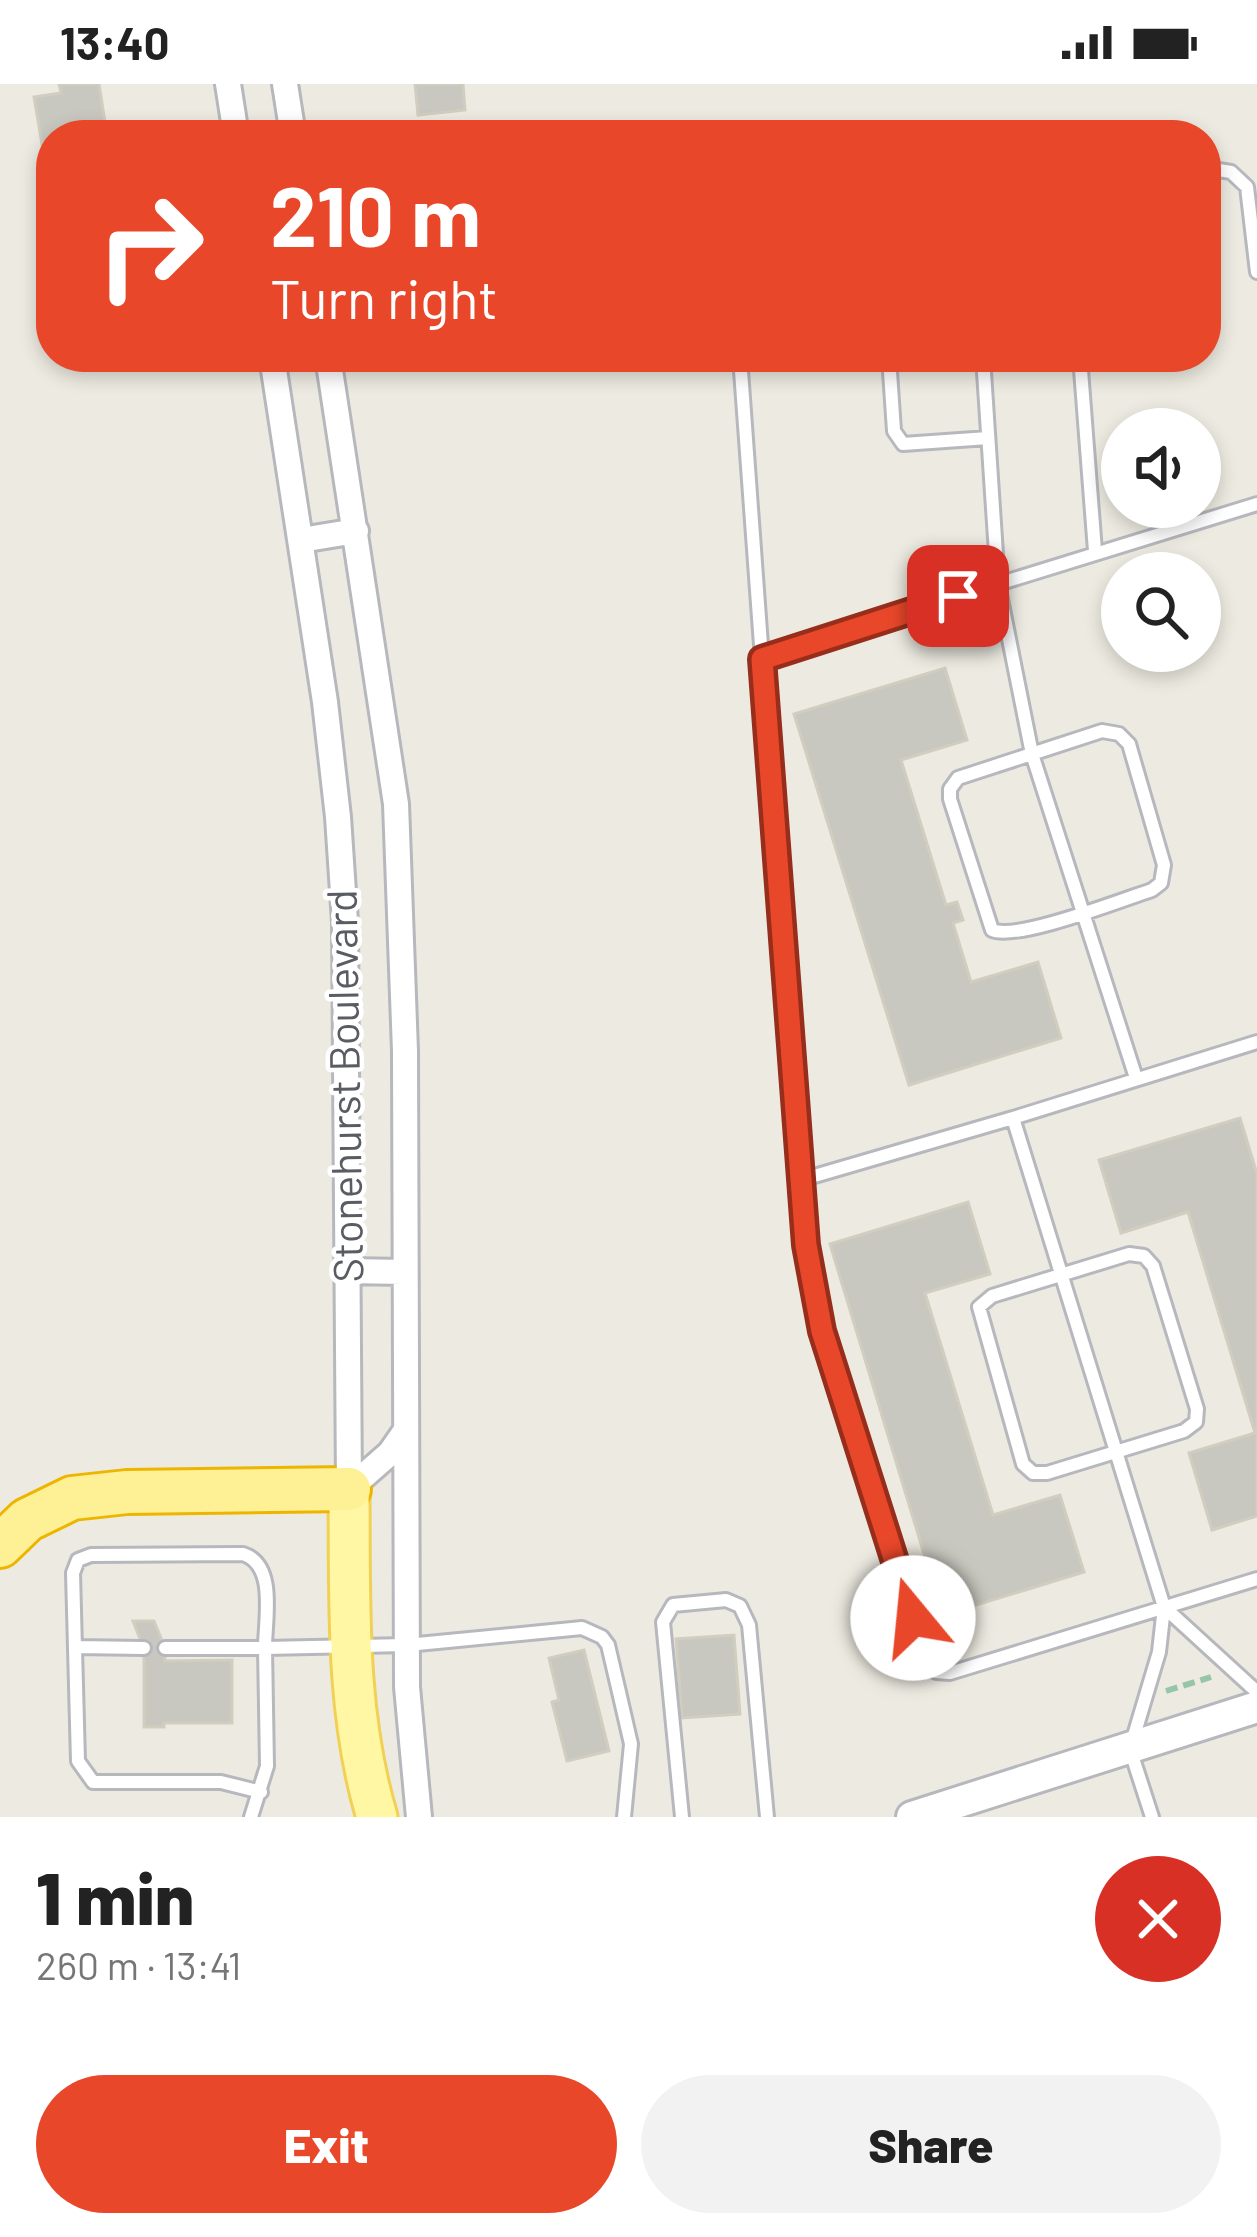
<!DOCTYPE html>
<html lang="en">
<head>
<meta charset="utf-8">
<style>
	:root { --surface:#fff; --page:#f2f2f2; --text:#222; --muted:#767676; --accent:#e9472a }
	body { margin:0; font-family:Barlow,sans-serif; background:var(--page); color:var(--text); height:100vh; display:flex; flex-direction:column; font-size:45px; white-space:nowrap }
	* { box-sizing:border-box; margin:0 }
	p { font-size:39px; color:var(--muted) }
	.icon { flex:none; width:66px; height:66px; fill:none; stroke:currentColor; stroke-width:2; stroke-linecap:round; stroke-linejoin:round }
	.map { position:relative; height:1733px; overflow:hidden }
	.drawer { display:flex; flex-direction:column; background:var(--surface); flex:1 }
	.drawer>* { flex:none }
	.guide { position:absolute; left:36px; top:36px; width:1185px; height:252px; border-radius:48px; box-shadow:0 6px 18px #0003; background:#e9472a; color:#fff; overflow:hidden }
	.tools { position:absolute; left:1101px; top:324px; display:grid; gap:24px }
	.tools a { display:grid; place-items:center; width:120px; height:120px; border-radius:50%; background:var(--surface); box-shadow:0 6px 18px #0003; font-size:60px }
	.pin { position:absolute; display:grid; place-items:center; width:102px; height:102px; color:#fff; margin:-51px; border-radius:24px; box-shadow:0 6px 18px #0006 }
	.me { position:absolute; width:132px; margin:-66px; rotate:343deg; stroke-linejoin:round; filter:drop-shadow(0 0 9px #0008) }
	.turn { display:flex; align-items:center; gap:42px; height:252px; padding:0 36px; font-size:54px }
	.turn .icon { width:156px; height:156px; stroke-width:2.5 }
	.turn b { display:block; font-size:84px; line-height:102px }
	.round { display:grid; place-items:center; flex:none; width:126px; height:126px; border-radius:63px; background:var(--page) }
	.headline { display:flex; align-items:center; justify-content:space-between; height:204px; padding:0 36px }
	h1 { font-size:72px; font-weight:800; line-height:90px }
	.button { display:flex; gap:24px; margin-top:auto; padding:24px 36px }
	.button a { flex:1; height:138px; border-radius:72px; background:var(--accent); color:#fff; font-size:48px; font-weight:800; line-height:138px; text-align:center }
	.button a+a { background:var(--page); color:var(--text) }
	.status { display:flex; justify-content:space-between; align-items:center; height:84px; padding:0 60px; background:var(--surface); direction:ltr }
	.status svg { height:33px; fill:currentColor }
	.map>svg:first-child { display:block }
	.building { fill:#c9c8c0; stroke:#d1cdbf; stroke-width:3 }
	.lines { fill:none; stroke-linecap:round; stroke-linejoin:round }
	.service-casing { stroke:#b6b8be; stroke-width:18 }
	.minor-casing { stroke:#b6b8be; stroke-width:30 }
	.tertiary-casing { stroke:#b6b8be; stroke-width:36 }
	.primary-casing { stroke:#f1d155; stroke-width:45 }
	.trunk-casing { stroke:#edb500; stroke-width:48 }
	.path { stroke:#96c6a7; stroke-width:6; stroke-dasharray:12 6; stroke-linecap:butt }
	.service { stroke:#fff; stroke-width:12 }
	.minor { stroke:#fff; stroke-width:24 }
	.tertiary { stroke:#fff; stroke-width:30 }
	.primary { stroke:#fff7a3; stroke-width:39 }
	.trunk { stroke:#fef095; stroke-width:42 }
	.route-casing { stroke:#972e1b; stroke-width:30 }
	.route { stroke:#e9472a; stroke-width:21 }
	.labels { text-anchor:middle; stroke-width:9; stroke-linejoin:round; paint-order:stroke }
	.street-label { font-size:42px; fill:#595c62; stroke:#fff }
</style>
</head>
<body>
<div class="status"><b>13:40</b><svg viewBox="0 0 49 12"><path d="M0 12V9h3v3zM5 12V6h3v6zM10 12V3h3v9zM15 12V0h3v12zM26 1h20v11H26zM47 4h2v5h-2z"/></svg></div>
<div class="map">
<svg width="1257" height="1733" viewBox="0 0 1257 1733">
	<rect width="100%" height="100%" fill="#edebe1"/>
	<path class="building" d="M59,0H99L107,51H51V71L44,72L34,13L61,9Z
		M415,0H463L465,26L418,31Z
		M945,584L967,656L901,676L946,821L957,818L963,836L953,839L971,898L1038,878L1061,954L909,1001L794,630Z
		M1240,1034L1257,1090V1432L1212,1446L1189,1369L1255,1349L1188,1128L1121,1149L1099,1076Z
		M968,1118L990,1190L925,1209L993,1431L1060,1411L1084,1488L937,1533L928,1505L934,1503L830,1160Z
		M133,1537H154L165,1564V1577L232,1576V1639H164V1643H144V1565Z
		M734,1551L740,1630L682,1634L676,1555Z
		M584,1566L609,1667L567,1677L552,1618L559,1616L549,1574Z"/>
	<g class="lines">
		<g class="service-casing">
			<path id="service" d="M1206,84L1231,88L1247,103L1257,188
				M740,273L762,575
				M889,273L894,347L903,360L988,354
				M983,273L998,500L1257,420
				M1080,273L1095,467
				M1102,647L1119,650L1129,660L1164,781L1161,799L1152,806C1121,816 1017,857 992,846L950,715V705L958,694Z
				M1136,994L1032,670L998,500L762,575L806,1161L822,1247L928,1580L936,1588L950,1589L1257,1495
				M804,1095L1013,1034
				M1129,1170L1144,1172L1153,1182L1197,1325L1196,1338L1184,1347L1047,1389H1033L1023,1380L979,1223L992,1212Z
				M1164,1523L1257,1608
				M75,1563L144,1564
				M165,1564H265C265,1535 277,1481 243,1470L91,1471L78,1476L73,1489L78,1677L93,1698H221L261,1708
				M251,1733L267,1682L265,1564L407,1561L582,1544L602,1553L608,1561L619,1608L631,1660L624,1733
				M682,1733L663,1538L673,1521L726,1516L740,1522L749,1541L767,1733
				M1152,1733L1130,1665L1159,1568L1164,1523L1013,1034L1257,958"/>
		</g>
		<g class="minor-casing">
			<path id="minor" d="M228,0L236,51
				M285,0L293,51
				M272,273L325,618L338,733L345,838L349,1405
				M328,273L396,720L405,967L407,1603L419,1733
				M301,456L356,447
				M348,1187L405,1188
				M349,1405L390,1369L406,1346"/>
		</g>
		<g class="tertiary-casing">
			<path id="tertiary" d="M912,1733L1257,1623"/>
		</g>
		<g class="primary-casing">
			<path id="primary" d="M349,1405C350,1514 345,1627 377,1733"/>
		</g>
		<g class="trunk-casing">
			<path id="trunk" d="M0,1462L27,1436L72,1414L127,1408L349,1405"/>
		</g>
		<path class="path" d="M1166,1607L1211,1593"/>
		<use href="#service" class="service"/>
		<use href="#minor" class="minor"/>
		<use href="#tertiary" class="tertiary"/>
		<use href="#primary" class="primary"/>
		<use href="#trunk" class="trunk"/>
	</g>
	<g class="lines">
		<g class="route-casing">
			<path id="route" d="M913,1534L822,1247L806,1161L762,575L958,512"/>
		</g>
		<use href="#route" class="route"/>
	</g>
	<g class="labels">
		<g class="street-label">
			<text transform="translate(345 1002) rotate(-91)" y="15">Stonehurst Boulevard</text>
		</g>
	</g>
</svg>
<div class="tools">
<a><svg class="icon" aria-label="sound" viewBox="0 0 24 24"><path d="M4 9h4l5-4v14l-5-4H4zM17 9q2 3 0 6"/></svg></a>
<a><svg class="icon" aria-label="search" viewBox="0 0 24 24"><circle cx="10" cy="10" r="6"/><path d="M15 15l6 6"/></svg></a>
</div>
<div class="pin" style="left:958px;top:512px;background:#d93025"><svg class="icon" aria-label="arrive" viewBox="0 0 24 24"><path d="M6 21V4h12l-3 4 3 4H6"/></svg></div>
<svg class="me" style="left:913px;top:1534px" viewBox="-20 -20 40 40"><circle r="19" fill="#fff"/><path d="M0-13L10 11 0 6-10 11z" fill="#e9472a"/></svg>
<div class="guide">
<div class="turn"><svg class="icon" aria-label="right" viewBox="0 0 24 24"><path d="M7 20v-9h11M14 6l5 5-5 5"/></svg><div><b>210 m</b>Turn right</div></div>
</div>
</div>
<section class="drawer">
<div class="headline"><div><h1>1 min</h1><p>260 m · 13:41</p></div><a class="round" style="background:#d93025;color:#fff"><svg class="icon" aria-label="close" viewBox="0 0 24 24"><path d="M6 6l12 12M18 6L6 18"/></svg></a></div>
<div class="button"><a>Exit</a><a>Share</a></div>
</section>
</body>
</html>
